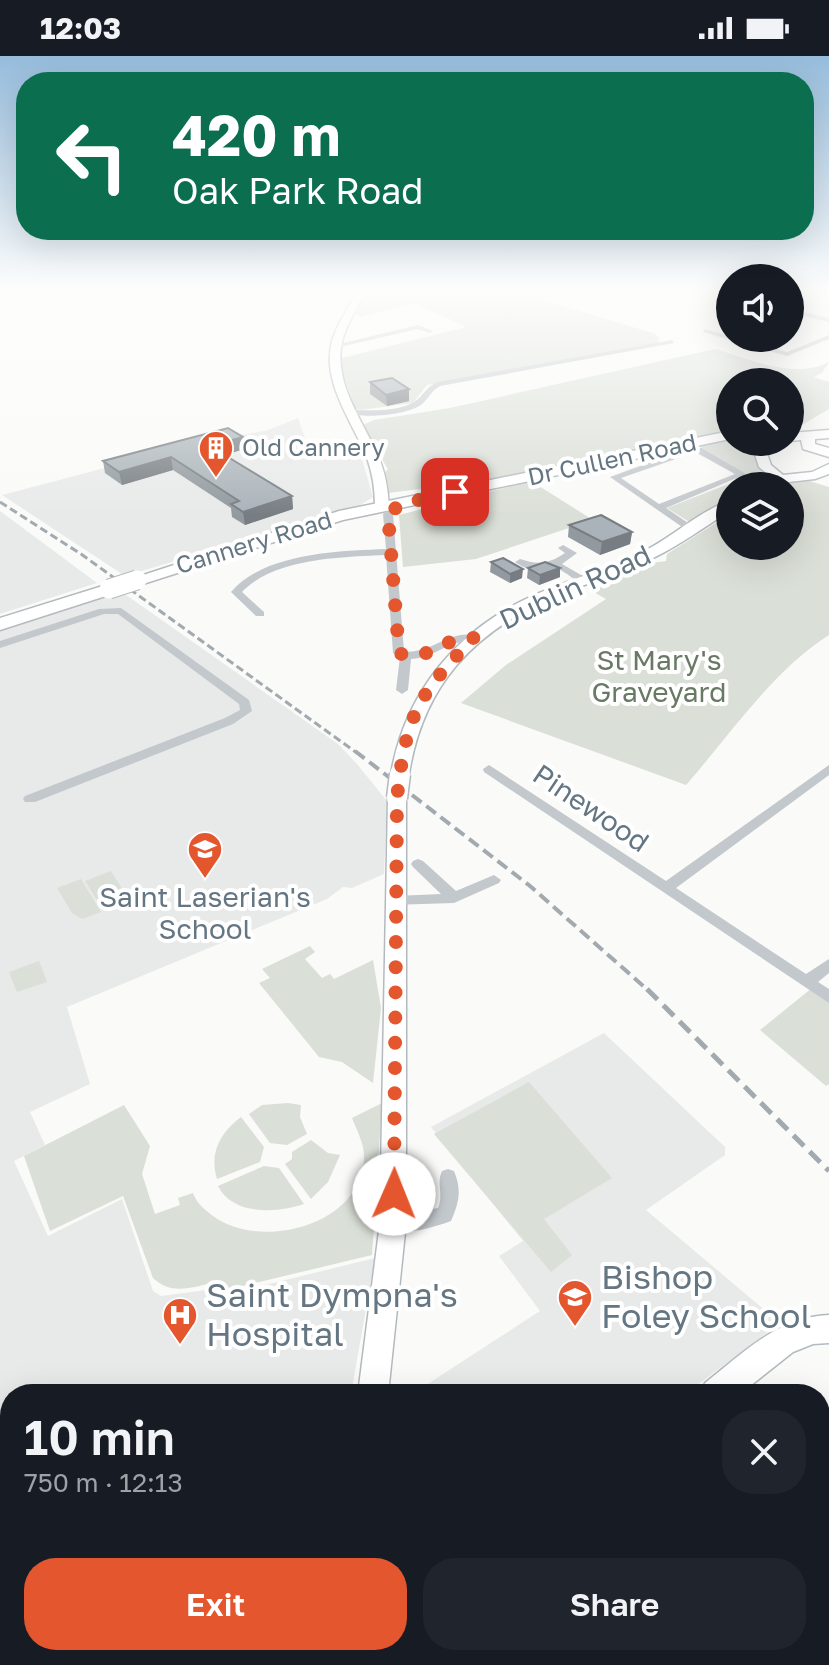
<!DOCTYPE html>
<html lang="en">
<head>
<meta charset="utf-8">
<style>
	:root { --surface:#171b24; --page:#20242c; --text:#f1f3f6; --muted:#9ea1a6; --accent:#e4572e }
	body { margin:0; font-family:"Golos Text",sans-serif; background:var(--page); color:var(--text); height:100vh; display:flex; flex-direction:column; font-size:30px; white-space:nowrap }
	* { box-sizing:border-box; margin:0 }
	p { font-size:26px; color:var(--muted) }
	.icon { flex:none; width:44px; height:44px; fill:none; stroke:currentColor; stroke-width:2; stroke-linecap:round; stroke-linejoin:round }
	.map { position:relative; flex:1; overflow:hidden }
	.panel { position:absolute; left:0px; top:1328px; width:830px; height:282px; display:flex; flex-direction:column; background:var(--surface); border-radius:32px 32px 0 0; box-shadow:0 8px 32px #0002 }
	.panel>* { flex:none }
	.guide { position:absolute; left:16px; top:16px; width:798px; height:168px; border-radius:32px; box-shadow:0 8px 32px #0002; background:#0b6e4f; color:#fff; overflow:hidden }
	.buttons { position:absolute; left:716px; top:208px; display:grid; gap:16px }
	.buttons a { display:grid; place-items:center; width:88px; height:88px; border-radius:50%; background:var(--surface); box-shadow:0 8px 32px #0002; font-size:40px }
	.pin { position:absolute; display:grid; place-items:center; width:68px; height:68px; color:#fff; margin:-34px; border-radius:16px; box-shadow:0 4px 12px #0006 }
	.me { position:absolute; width:88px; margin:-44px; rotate:1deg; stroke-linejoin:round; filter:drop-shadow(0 0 6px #0008) }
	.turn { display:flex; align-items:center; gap:28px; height:168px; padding:0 24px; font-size:36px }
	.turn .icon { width:104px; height:104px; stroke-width:2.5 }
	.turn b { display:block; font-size:56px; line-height:68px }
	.round { display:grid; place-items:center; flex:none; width:84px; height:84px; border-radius:32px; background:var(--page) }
	.overview { display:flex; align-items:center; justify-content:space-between; height:136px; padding:0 24px }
	h1 { font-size:48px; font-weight:600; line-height:60px }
	.primary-button { display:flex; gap:16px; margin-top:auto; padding:16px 24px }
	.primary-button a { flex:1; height:92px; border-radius:32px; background:var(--accent); color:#fff; font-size:32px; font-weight:600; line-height:92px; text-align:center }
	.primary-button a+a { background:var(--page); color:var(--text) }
	.status { display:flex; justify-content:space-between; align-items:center; height:56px; padding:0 40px; background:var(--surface); direction:ltr }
	.status svg { height:22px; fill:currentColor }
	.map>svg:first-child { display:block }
	.built { fill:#e8e9e9 }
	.green { fill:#dadfd7 }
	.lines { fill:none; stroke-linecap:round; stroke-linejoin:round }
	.secondary-casing { stroke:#b3babf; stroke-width:3 }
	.primary-casing { stroke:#b5babe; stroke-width:3 }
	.street { fill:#c3c8cc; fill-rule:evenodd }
	.secondary { fill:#fff; fill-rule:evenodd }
	.primary { fill:#fff; fill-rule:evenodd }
	.rail-far2 { stroke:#a2aab0; stroke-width:3; stroke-dasharray:8 4; stroke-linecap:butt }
	.rail-far1 { stroke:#a2aab0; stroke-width:4; stroke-dasharray:12 6; stroke-linecap:butt }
	.rail { stroke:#a2aab0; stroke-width:5; stroke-dasharray:15 8; stroke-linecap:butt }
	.secondary-bridge-casing { stroke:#b3babf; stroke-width:23; stroke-linecap:butt }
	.primary-bridge-casing { stroke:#b5babe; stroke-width:21; stroke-linecap:butt }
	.secondary-bridge { stroke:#fff; stroke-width:20 }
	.primary-bridge { stroke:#fff; stroke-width:19 }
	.wall { fill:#929a9f }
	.shaded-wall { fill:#777d82 }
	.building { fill:#aab3b9; stroke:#777d82; stroke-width:2 }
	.route { stroke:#e4572e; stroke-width:14; stroke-dasharray:0 25.2 }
	.labels { text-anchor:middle; stroke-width:8; stroke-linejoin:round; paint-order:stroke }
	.far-poi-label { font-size:24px; fill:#657683; stroke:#fff; text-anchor:start }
	.far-street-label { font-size:24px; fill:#657683; stroke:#fff }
	.street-label { font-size:28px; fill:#657683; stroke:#fff }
	.park-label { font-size:28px; fill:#687a64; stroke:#fff }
	.poi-label { font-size:28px; fill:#657683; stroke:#fff }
	.near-poi-label { font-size:34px; fill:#657683; stroke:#fff; text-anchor:start }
</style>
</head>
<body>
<div class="status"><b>12:03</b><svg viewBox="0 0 49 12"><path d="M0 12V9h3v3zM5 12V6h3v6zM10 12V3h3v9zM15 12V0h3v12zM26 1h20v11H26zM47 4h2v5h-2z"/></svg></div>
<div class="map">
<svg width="829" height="1609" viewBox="0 0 829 1609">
	<rect width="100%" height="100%" fill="#fafaf8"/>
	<path class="built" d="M298,362L312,402L362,403L373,441L357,451L125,520L2,439L204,386L268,374Z
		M0,455L97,527L0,558Z
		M119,534L338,688L357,708L387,745L384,818L352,832L343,831L327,843L67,951L90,1028L30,1056L45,1089L14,1105L48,1180L122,1143L153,1235L161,1240L214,1233L216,1241L375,1202L351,1338H10V1600H232L218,1609H0V573Z
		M604,977L725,1091V1099L646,1154L780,1267L685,1338H394L395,1329L423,1331L540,1255L499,1200L523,1185L431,1071Z"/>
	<path class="green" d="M366,235H513L656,278L660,284L656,288L427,329L413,347L360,354L355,352L338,303L466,271L415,247L361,261L355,258Z
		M715,293C749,303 794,324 829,306L822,317L814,321L829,326V353L790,376V326H730V373L727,376L485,425L388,437L383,418L388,413L361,370L374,364L450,352Z
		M730,384L748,386L765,420L750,421L699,390Z
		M741,423L759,424L750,430H730V443L691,467L667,452Z
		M803,423L829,431V579C773,614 730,679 686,729L461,647L506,609L606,543L592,535L652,507L666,505L667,498L730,458V490H790V430H774Z
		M531,425L593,464L476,503L403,511L399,459Z
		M111,815L129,844L103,854L85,825Z
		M81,823L101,856L82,863L72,857L57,832Z
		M310,890L315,896L305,903L322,922L330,918L334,923L373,904L381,952L373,1027L342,1006L319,1001L259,927L270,922L262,913Z
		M39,905L47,926L17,936L9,916Z
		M812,932L829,945V1028L826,1030L760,974Z
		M529,1026L612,1122L544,1163L572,1199L551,1216L434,1078Z
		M288,1047L301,1049L300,1061L307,1078L287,1089L270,1087L249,1058L262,1049Z
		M382,1047L372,1199L222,1235L216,1226C193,1231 172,1240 153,1222L123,1140L50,1175L24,1100L124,1049L150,1090L142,1118L155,1158L180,1149L178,1142L193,1137C197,1148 204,1153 213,1160C260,1195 361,1170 364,1103C365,1089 357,1075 352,1062Z
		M241,1061L264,1091L260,1106L217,1123C209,1097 220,1077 241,1061Z
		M311,1084L328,1097L340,1099L328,1126L311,1143L285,1108L292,1103V1096Z
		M264,1110L279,1112L304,1148C277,1157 233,1160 218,1130Z
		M0,1516L10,1518V1600H58L53,1609H0Z
		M829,1544V1609H757L766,1600H820V1548Z
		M421,1600H686L692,1609H414Z"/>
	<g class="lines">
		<g class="secondary-casing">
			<path id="secondary" d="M357,235H366C358,251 346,269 342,286C333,328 364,366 379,402C386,419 388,434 389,451L382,455L375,451C375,434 373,419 367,402C353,366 321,327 332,285C337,268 349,251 357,235Z
				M751,386H763L771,409L783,419L812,416L829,408V418L815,423L754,430L771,421L759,411Z
				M730,445V455C704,471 679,490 651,503C620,518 586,527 554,541C473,576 423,630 409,718L400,724L394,722L391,718C405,636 457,574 532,540C568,524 605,514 640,497C671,483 698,455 730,445Z
				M397,736L406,742V1167L388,1338H358L380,1167L388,742Z
				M829,1259V1287L813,1288L793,1296L740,1338H701L705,1327C743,1297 778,1261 829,1259Z
				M313,1600H349L347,1609H311Z"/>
		</g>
		<g class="primary-casing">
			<path id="primary" d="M829,374V382L815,383V388L829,392V401L803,393L801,384L790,385V377Z
				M730,375V383L343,464L143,528H131L128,524L339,455Z
				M109,528L115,529V537L0,574V562Z"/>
		</g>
		<path class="street" d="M790,253L829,262V266L790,257Z
			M418,269L433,275L430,277L418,273L335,292L331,290Z
			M705,273L730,280V282H738L787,296L829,279V283L787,300L703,276Z
			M672,284L674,287L440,330C431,335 429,342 422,348C407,360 360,363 345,356L349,354C369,354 395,357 414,346C424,340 426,330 438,326Z
			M689,392H702L746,418L666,452L694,471V475H688L610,421ZM693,397H697L735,418L659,448L621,422Z
			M388,455L393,458L404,595C429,600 456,568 480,582C473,586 469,584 461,586C443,590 430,602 411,603L408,634L402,638L396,634L400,601L393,597L386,499C342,501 274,502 242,536L264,556V560H256L231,536C264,497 338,495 386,493L383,458Z
			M563,489L577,497L562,508L588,523V527C574,528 565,512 552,512C536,511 532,518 515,506L520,503C538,509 549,508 565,497L558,492Z
			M121,552L249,644L252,655L233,668L35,746H25L23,743L25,740L225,662L240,654L239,648L118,558H104L0,592V585L99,553Z
			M489,709L666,825L829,709V719L676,832L806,918L829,903V917L818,926L829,933V947L484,716L483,713Z
			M418,803L423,805L456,835L494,819L501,824L499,827L454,847L390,849L388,845L395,840L441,838L413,811L411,808L413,805Z
			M448,1113L454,1115C462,1134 459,1147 451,1165C432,1172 405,1180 386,1173L384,1167L386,1161L438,1152C444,1138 436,1128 442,1115Z"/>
		<use href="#secondary" class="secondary"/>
		<use href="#primary" class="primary"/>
		<path class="rail-far2" d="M0,446L81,498L357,697"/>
		<path class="rail-far1" d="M355,695L530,830L649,935"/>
		<path class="rail" d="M647,933L829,1115"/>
		<g class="secondary-bridge-casing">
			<path id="secondary-bridge" d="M397,742L400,718"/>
		</g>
		<g class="primary-bridge-casing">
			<path id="primary-bridge" d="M109,533L137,524"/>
		</g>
		<use href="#secondary-bridge" class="secondary-bridge"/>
		<use href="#primary-bridge" class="primary-bridge"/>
	</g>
	<path class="wall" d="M370,326L409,333V345L387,350L370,338Z
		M243,381L244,393L225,399L292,440L293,453L245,469L232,461L231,452L173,414L122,429L105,417L103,405Z
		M569,469L632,476L630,488L600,499L568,481Z
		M491,506L522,522L510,527L490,516Z
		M528,512H560V521L539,529L527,522Z"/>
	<path class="shaded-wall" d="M409,333V345L387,350L386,339Z
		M243,381L244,393L212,403L210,390Z
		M171,401L173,414L122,429L119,416Z
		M292,440L293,453L245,469L243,456Z
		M632,476L630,488L600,499L602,486Z
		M560,512V521L539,529L540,519Z
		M523,513L522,522L510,527V518Z"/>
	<path class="building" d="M392,322L409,333L386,339L370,326Z
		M228,372L243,381L210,390L292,440L243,456L231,448L239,445L171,401L119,416L103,405Z
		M601,459L632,476L602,486L569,469Z
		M503,502L523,513L510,518L491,506Z
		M545,506L560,512L540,519L528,512Z"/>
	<linearGradient id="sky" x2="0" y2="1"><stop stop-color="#96bcdc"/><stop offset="0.51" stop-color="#fdfdfc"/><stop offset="1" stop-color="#fdfdfc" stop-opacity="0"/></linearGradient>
	<rect width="829" height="460" fill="url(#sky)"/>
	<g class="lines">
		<path class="route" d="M394,1138L397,742C406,661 416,640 474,582C446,578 427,609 399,597L388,458L401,448L455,436"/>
	</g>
	<defs>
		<g id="building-pin" transform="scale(1.8)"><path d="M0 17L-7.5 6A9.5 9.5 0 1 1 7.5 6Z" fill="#e4572e" stroke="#fff"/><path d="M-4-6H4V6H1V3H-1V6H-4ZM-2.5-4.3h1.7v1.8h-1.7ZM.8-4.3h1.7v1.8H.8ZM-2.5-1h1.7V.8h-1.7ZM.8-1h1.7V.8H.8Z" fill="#fff"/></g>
		<g id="school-pin" transform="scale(1.8)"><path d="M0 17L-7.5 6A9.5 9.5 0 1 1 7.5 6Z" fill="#e4572e" stroke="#fff"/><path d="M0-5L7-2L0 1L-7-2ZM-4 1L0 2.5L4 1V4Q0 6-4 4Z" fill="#fff"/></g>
		<g id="hospital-pin" transform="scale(1.8)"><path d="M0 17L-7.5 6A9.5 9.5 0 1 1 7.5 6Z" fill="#e4572e" stroke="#fff"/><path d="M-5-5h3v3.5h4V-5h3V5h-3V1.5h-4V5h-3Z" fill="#fff"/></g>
	</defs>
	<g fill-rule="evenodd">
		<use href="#building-pin" x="216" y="392"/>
		<use href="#school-pin" x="205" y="793"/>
		<use href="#school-pin" x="575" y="1241"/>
		<use href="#hospital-pin" x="180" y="1259"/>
	</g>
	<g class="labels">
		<g class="far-poi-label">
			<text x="242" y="400">Old Cannery</text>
		</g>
		<g class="far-street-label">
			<text transform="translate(612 404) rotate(-12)" y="8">Dr Cullen Road</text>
			<text transform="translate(254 487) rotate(-17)" y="8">Cannery Road</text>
		</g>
		<g class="street-label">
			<text transform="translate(575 531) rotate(-25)" y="10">Dublin Road</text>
			<text transform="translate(591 752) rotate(34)" y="10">Pinewood</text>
		</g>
		<g class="park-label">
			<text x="659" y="614">St Mary's<tspan x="659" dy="32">Graveyard</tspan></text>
		</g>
		<g class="poi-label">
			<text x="205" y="851">Saint Laserian's<tspan x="205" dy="32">School</tspan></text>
		</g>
		<g class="near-poi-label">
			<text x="601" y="1233">Bishop<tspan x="601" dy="39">Foley School</tspan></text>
			<text x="206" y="1251">Saint Dympna's<tspan x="206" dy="39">Hospital</tspan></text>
		</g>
	</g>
</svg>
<div class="buttons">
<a><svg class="icon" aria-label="sound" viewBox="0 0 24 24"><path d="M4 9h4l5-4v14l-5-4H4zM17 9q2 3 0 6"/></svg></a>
<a><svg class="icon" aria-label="search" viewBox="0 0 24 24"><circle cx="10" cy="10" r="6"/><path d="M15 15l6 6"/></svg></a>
<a><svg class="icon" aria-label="layers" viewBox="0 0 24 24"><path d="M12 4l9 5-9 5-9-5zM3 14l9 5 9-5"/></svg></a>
</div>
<div class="pin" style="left:455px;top:436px;background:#d93025"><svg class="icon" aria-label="arrive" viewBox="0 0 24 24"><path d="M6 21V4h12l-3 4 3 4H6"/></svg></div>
<svg class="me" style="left:394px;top:1138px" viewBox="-20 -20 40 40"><circle r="19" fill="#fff"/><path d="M0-13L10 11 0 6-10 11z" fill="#e4572e"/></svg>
<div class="guide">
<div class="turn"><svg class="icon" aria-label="left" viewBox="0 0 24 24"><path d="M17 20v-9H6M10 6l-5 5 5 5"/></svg><div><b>420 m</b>Oak Park Road</div></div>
</div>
<section class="panel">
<div class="overview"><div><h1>10 min</h1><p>750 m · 12:13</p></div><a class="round"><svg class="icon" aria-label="close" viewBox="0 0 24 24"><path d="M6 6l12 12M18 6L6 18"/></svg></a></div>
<div class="primary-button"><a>Exit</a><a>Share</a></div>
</section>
</div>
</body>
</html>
